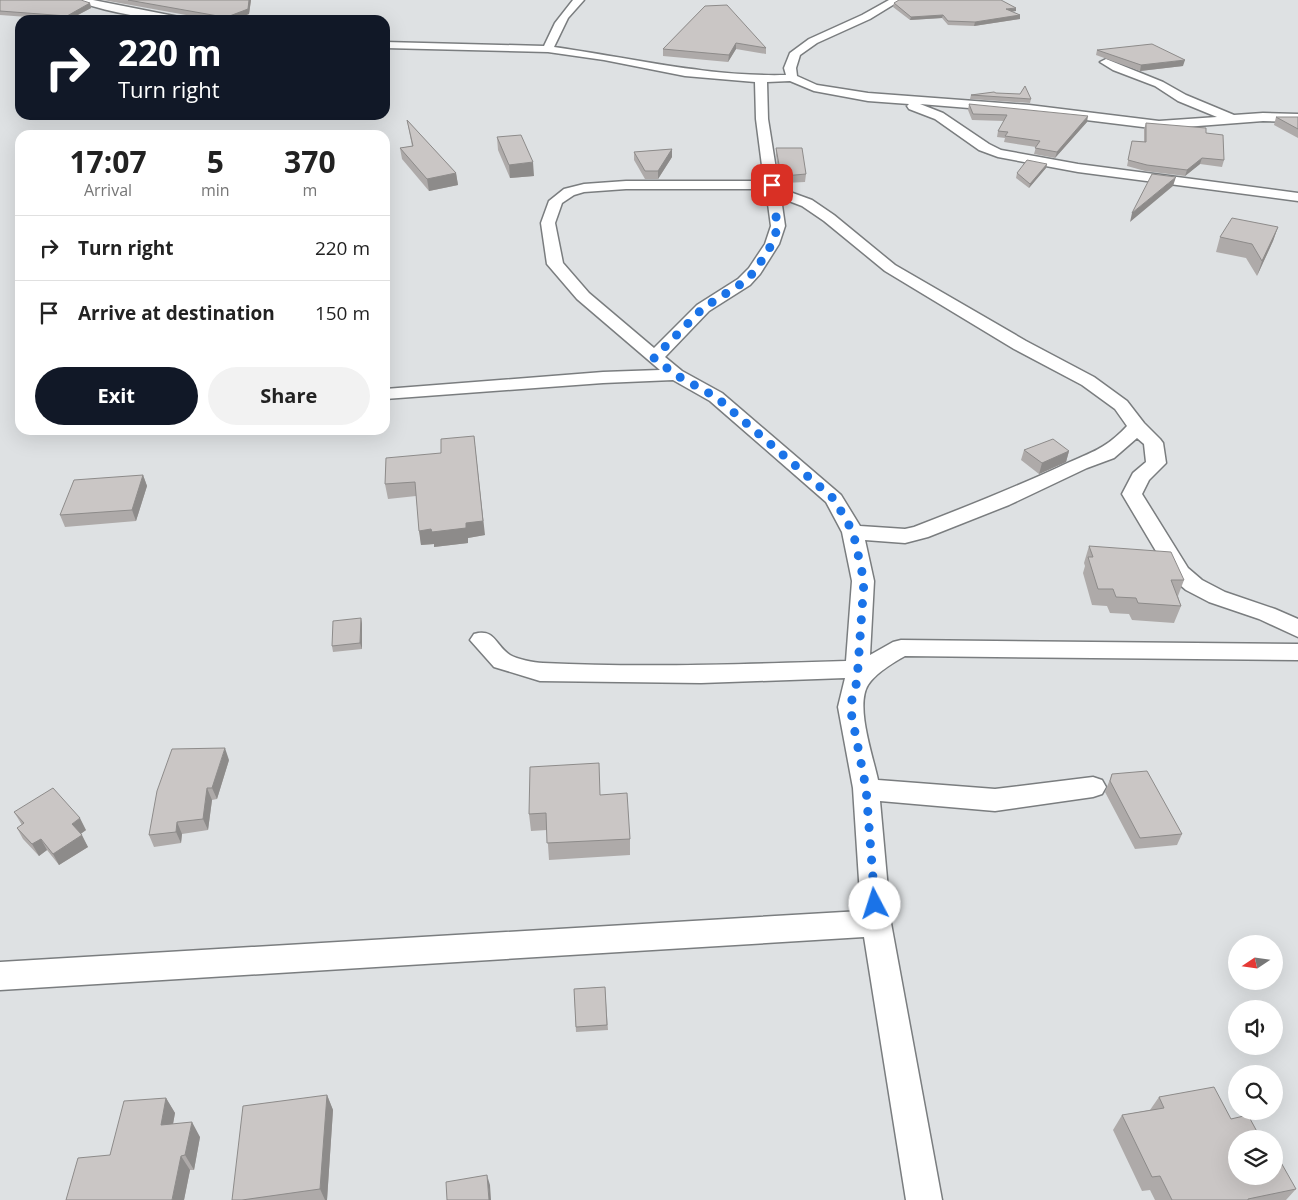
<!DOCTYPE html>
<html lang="en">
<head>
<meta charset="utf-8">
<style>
	:root { --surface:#fff; --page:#f2f2f2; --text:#222; --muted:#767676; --line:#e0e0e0; --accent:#111827 }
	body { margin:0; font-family:"Open Sans",sans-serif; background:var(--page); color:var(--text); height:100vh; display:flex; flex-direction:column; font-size:19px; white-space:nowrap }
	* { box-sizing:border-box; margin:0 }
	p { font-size:16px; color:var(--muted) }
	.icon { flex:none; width:28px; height:28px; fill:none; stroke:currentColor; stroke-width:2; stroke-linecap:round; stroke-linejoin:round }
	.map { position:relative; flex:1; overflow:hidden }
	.panel { position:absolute; left:15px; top:130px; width:375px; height:305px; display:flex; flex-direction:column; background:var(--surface); border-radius:15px; box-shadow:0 5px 20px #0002 }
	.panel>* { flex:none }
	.guide { position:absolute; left:15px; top:15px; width:375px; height:105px; border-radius:15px; box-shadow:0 5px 20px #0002; background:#111827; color:#fff; overflow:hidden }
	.needle { width:32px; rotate:257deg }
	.fabs { position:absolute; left:1228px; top:935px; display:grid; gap:10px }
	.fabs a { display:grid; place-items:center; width:55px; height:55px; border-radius:50%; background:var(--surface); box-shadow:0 5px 20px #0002; font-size:25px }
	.pin { position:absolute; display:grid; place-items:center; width:42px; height:42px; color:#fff; margin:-21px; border-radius:10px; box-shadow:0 2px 8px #0006 }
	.me { position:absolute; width:55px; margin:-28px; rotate:355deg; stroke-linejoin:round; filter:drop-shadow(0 0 4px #0008) }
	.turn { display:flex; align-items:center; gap:18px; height:105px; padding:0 20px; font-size:22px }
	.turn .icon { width:65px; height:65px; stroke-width:2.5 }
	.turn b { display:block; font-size:35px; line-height:42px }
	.eta { display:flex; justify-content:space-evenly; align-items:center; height:85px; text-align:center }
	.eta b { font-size:30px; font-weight:700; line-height:35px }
	.primary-button { display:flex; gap:10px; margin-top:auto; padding:10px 20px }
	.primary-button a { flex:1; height:58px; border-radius:30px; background:var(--accent); color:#fff; font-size:20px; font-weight:700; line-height:58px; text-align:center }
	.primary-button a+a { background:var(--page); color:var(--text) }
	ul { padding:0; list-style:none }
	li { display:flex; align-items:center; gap:15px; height:65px; padding:0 20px; border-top:1px solid var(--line) }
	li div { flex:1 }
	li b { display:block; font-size:19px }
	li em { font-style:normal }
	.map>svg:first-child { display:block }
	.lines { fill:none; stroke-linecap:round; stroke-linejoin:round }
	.street-casing { stroke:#7a7d7f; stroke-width:3 }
	.street { fill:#fff; fill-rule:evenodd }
	.wall { fill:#aeaaa9 }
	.shaded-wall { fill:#8d8b8a }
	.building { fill:#cac6c5; stroke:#8d8b8a }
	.route { stroke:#1a73e8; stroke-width:9; stroke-dasharray:0 16.2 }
</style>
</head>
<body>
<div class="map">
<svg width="1298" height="1200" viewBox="0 0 1298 1200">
	<rect width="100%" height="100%" fill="#dee1e3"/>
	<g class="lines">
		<g class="street-casing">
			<path id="street" d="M78,0H93L184,18L185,20C152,20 111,13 80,2Z
				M573,0H584L568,18L554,47C632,58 707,77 786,75L784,68L790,53L809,39L862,15L889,0H901L870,19L817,43L800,55L796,68L797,76L817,85L868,93L1029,105L1159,121L1217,117L1178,101L1155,86L1113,70L1100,62L1106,59L1163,82L1186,95L1234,115L1263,113L1298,114V122L1263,121L1159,129L1029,113L920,104L943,113L989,144L1001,150L1078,164L1298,193V201L1078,172L998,157L979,150L935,119L909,109L907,106L909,104L868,101L814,91L790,81L767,82L768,119L779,188L812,200L834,215L895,265L1026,341L1094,377L1127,401L1144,423L1160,439L1163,443L1166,463L1149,480L1142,494L1188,568L1202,580L1225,592L1275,609L1298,619V637L1259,619L1209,602L1186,590L1172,578L1122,494L1133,473L1146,462L1144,444L1137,438L1114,458L1087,468L1009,505L928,537L905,543L865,540L874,581L870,655L893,642L901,640L1298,644V660L905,656C894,662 875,674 868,685C855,706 873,756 878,780L995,789L1093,777L1102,780L1106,787L1102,794L1093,797L995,811L880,801L891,923L942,1200H906L864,937L0,990V962L861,911L853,788L838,707L845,678L701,683L540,681L494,667L470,640L474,634C495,628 495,645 510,655C517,659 534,663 543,663C644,668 745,664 846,661L852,581L842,532L826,502L710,401L673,380L603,383L385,399V389L603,372L660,370L577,299L547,264L541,223L549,201L564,189L584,184L626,181H764L756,119L755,82L685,76L604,60L548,52L385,48V42L544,46L555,23ZM626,189H766L771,226L765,244L749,268L738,279L697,305L654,348L589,293L563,263L555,223L562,203L574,195L584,192ZM781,198L802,206L824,221L885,271L1014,349L1082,385L1115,409L1127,426C1104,451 1088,453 1059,467C1011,489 963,508 914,527L905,529L860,526L841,495L722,393L682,371L665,357L709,311L750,285L760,274L779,244L785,226Z"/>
		</g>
		<use href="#street" class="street"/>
	</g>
	<path class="wall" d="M0,0L90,3L91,8L69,20L0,15Z
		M103,0H251L249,14L233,20H214Z
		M894,3L1016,11L1012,12L1020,15V19L974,26L948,25L942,18L910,20L893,7Z
		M705,6L766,48V54L736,49L728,62L663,56V49Z
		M1097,50L1183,66L1140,71L1096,55Z
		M996,93L1031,99L1030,103L970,99L971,95Z
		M969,104L1087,122L1055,158L1034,154L1036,147L1004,142L1005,138L997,137L998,131L1004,121L972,120L968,110Z
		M1276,117H1298V138L1274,125Z
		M407,120L456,173L458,185L429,191L402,159L400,148L412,146Z
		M1146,123L1206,133L1224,160L1222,167L1200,164L1185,176L1145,171L1127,166L1132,141L1144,142V129Z
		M497,137L534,176L510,178L498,150Z
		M776,148L806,174L805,182L784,183L779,177L776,155Z
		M672,149V157L658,179H645L634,160V152Z
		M1047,164L1046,168L1029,188L1016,178L1017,173Z
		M1278,227L1273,241L1257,276L1246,258L1216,252L1220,237Z
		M1024,450L1069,451L1066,462L1039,474L1021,460Z
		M386,458L485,535L468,538V543L434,547V544L421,545L416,496L388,499L385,484Z
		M143,475L147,486L136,521L65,527L60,515Z
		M1089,546L1184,580L1178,596L1181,606L1174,623L1132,620L1129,614L1110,613L1107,606L1092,605L1083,573L1085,566L1084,563Z
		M361,618L362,624V649L333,652L332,646Z
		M229,760L217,799L212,800L208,830L182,834L181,843L154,847L149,835Z
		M1112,774L1182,834L1177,845L1135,849L1105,792Z
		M600,795L630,839V855L549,860L547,830L531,831L529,814Z
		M14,812L86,830L80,834L88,847L59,865L47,850L39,856L23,839L17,828L22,825Z
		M605,987L608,1030L576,1032L574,989Z
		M327,1095L333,1110L327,1200H232Z
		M1159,1097L1236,1139L1296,1189L1286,1200H1155L1150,1190L1142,1191L1113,1130L1122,1115L1150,1110Z
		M166,1098L175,1113L173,1124L200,1137L194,1170H190L184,1200H66Z"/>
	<path class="shaded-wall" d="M249,0H251L249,14L233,20H219Z
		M90,3L91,8L68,20L67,16Z
		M1016,8V11L1005,12L1006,9Z
		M943,15L942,18L910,20L911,17Z
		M1020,15V19L974,26L975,22Z
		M736,43V49L728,62L729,55Z
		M1185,60L1183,66L1140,71L1141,65Z
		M1088,116L1087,122L1055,158L1057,152Z
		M672,149V157L658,179V171Z
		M1202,158L1200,164L1185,176L1187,170Z
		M533,162L534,176L510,178L509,165Z
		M1047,164L1046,168L1029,188L1030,184Z
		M456,173L458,185L429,191L427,179Z
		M1176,177L1173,186L1130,222L1132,213Z
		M1278,227L1273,241L1257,276L1262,261Z
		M474,436L485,535L468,538V543L434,547V544L421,545L419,531L466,523Z
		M1069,451L1066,462L1039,474L1042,463Z
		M143,475L147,486L136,521L132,510Z
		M361,618L362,624V649L360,643Z
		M225,748L229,760L217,799L212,788Z
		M207,788L212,800L208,830L203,819Z
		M80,818L86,830L78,836L72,824Z
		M177,822L182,834L181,843L176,832Z
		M82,835L88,847L59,865L53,854Z
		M41,839L47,850L39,856L32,844Z
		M327,1095L333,1110L327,1200H325L320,1189Z
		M166,1098L175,1113L170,1140L161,1125Z
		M192,1122L200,1137L194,1170L185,1155Z
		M181,1156L190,1170L184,1200H172Z
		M487,1175L490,1185L491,1200H489Z"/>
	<path class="building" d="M0,0H81L90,3L67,16L0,11Z
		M128,0H249L248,9L219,20H215L218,16Z
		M899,0H1001L1016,8L1006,9L1020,15L975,22L948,21L943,15L911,17L894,3Z
		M727,5L766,48L736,43L729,55L663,49L705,6Z
		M1152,44L1185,60L1141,65L1097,50Z
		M1025,86L1031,99L971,95L994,92L996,93L1020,94Z
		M969,104L1088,116L1057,152L1035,148L1040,141L1005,136L1008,132L998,131L1007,115L973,114Z
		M1276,117H1298V129Z
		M407,120L456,173L427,179L400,148L413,146Z
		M1146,123L1206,128V133L1223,135L1224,160L1202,158L1187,170L1147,165L1128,160L1132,141L1146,142Z
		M521,135L533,162L509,165L497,137Z
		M776,148H802L806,174L784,176L780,170Z
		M672,149L658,171H645L634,152Z
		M1027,160L1047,164L1030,184L1017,173Z
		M1152,174L1176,177L1132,213Z
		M1232,218L1278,227L1262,261L1252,244L1220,237Z
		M474,436L483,521L466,523V528L432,532L431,529L419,531L415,482L385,484L386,458L441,453V439Z
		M1053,439L1069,451L1042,463L1024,450Z
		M143,475L132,510L60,515L74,480Z
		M1089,546L1171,552L1184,580H1171L1181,606L1138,603L1136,598L1116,597L1113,589H1098L1088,557H1093Z
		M361,618L360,643L332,646L333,621Z
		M225,748L212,788H207L203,819L177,822L176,832L149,835L157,791L172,749Z
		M599,763L600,795L627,793L630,839L547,843L546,813L529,814L530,767Z
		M1147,771L1182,834L1140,838L1110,781L1112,774Z
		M53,788L80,818L72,824L82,835L53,854L41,839L32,844L17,828L24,823L14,812Z
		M605,987L607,1025L576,1027L574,989Z
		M1214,1087L1231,1119L1248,1115L1261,1139H1236V1176H1274V1161L1279,1159L1296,1189L1248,1199V1200H1172L1160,1176L1152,1177L1122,1115L1164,1108L1159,1097Z
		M327,1095L320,1189L242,1200H232L243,1106Z
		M166,1098L161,1125L192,1122L185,1155L181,1156L172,1200H66L78,1158L110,1155L124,1101Z
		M487,1175L489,1200H447L446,1182Z"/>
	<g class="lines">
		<path class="route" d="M772,185V198L778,226L772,244L755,271L744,282L703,308L654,358L676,375L716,397L834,499L853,532L864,581L857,681L850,707L866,788L875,904"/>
	</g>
</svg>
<div class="fabs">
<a><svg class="needle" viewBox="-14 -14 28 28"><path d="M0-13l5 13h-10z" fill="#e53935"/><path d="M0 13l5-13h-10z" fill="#767676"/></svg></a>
<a><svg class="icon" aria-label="sound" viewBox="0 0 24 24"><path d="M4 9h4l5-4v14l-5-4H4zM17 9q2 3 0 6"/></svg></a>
<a><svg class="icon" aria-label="search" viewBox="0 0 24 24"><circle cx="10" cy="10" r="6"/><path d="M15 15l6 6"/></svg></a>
<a><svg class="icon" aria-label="layers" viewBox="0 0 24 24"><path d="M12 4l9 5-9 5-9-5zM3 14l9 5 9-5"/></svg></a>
</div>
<div class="pin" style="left:772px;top:185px;background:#d93025"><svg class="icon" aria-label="arrive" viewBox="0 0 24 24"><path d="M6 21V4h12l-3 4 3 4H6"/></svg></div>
<svg class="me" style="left:875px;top:904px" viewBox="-20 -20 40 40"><circle r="19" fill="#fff"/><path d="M0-13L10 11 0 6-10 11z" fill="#1a73e8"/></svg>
<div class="guide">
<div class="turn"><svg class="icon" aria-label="right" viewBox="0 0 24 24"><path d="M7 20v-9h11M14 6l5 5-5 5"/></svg><div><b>220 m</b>Turn right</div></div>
</div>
<section class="panel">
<div class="eta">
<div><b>17:07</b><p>Arrival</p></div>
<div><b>5</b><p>min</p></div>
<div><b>370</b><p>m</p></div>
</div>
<ul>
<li><svg class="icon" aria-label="right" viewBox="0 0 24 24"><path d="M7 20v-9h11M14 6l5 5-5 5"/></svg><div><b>Turn right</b></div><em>220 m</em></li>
<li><svg class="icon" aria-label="arrive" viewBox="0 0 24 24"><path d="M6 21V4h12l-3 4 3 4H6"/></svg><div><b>Arrive at destination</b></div><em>150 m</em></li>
</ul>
<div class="primary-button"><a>Exit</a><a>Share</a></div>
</section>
</div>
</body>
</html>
